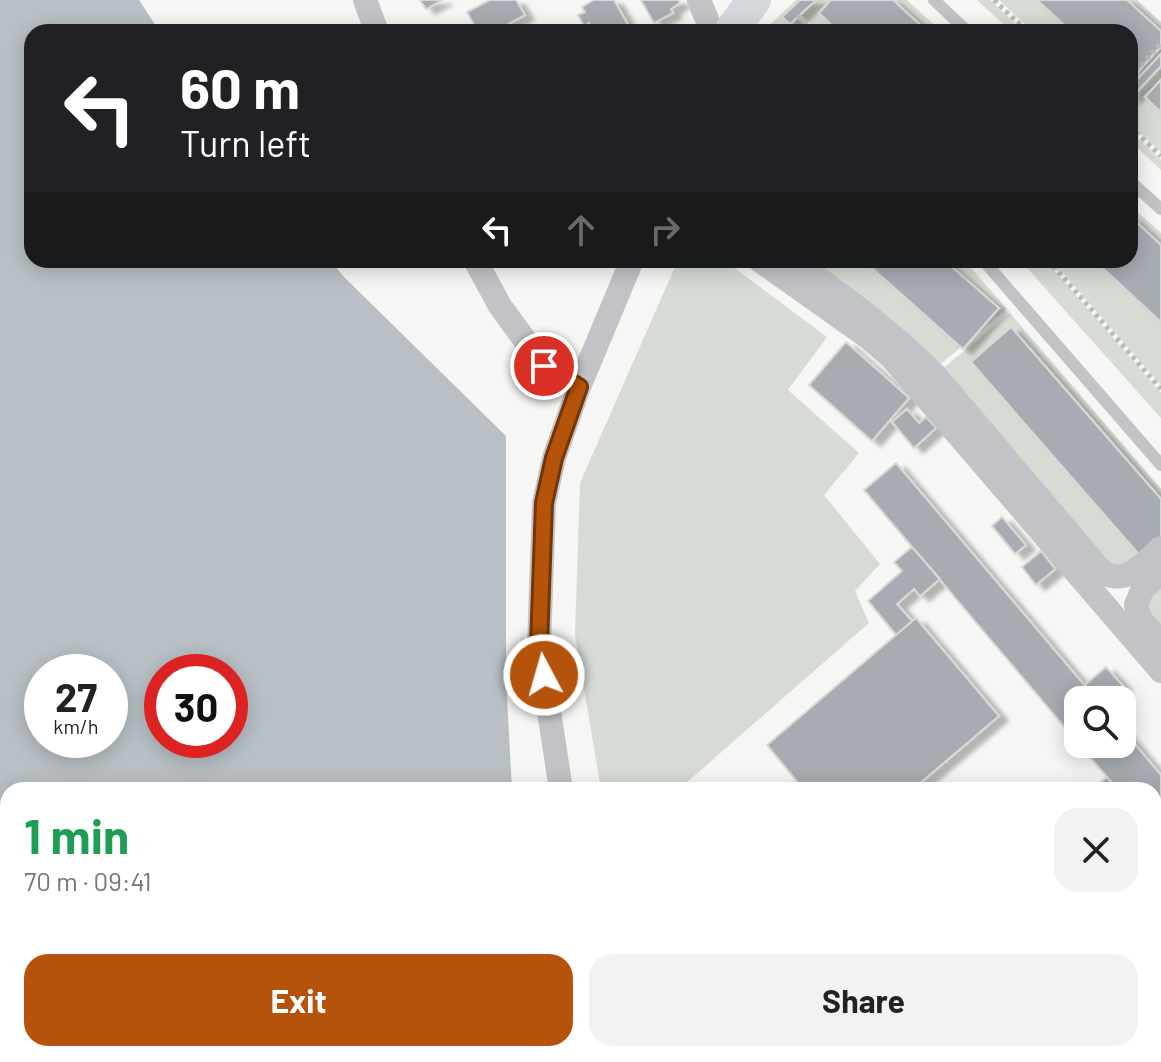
<!DOCTYPE html>
<html lang="en">
<head>
<meta charset="utf-8">
<style>
	:root { --surface:#fff; --page:#f2f2f2; --text:#222; --muted:#767676; --accent:#b45309 }
	body { margin:0; font-family:Barlow,sans-serif; background:var(--page); color:var(--text); height:100vh; display:flex; flex-direction:column; font-size:30px; white-space:nowrap }
	* { box-sizing:border-box; margin:0 }
	p { font-size:26px; color:var(--muted) }
	.icon { flex:none; width:44px; height:44px; fill:none; stroke:currentColor; stroke-width:2; stroke-linecap:round; stroke-linejoin:round }
	.map { position:relative; flex:1; overflow:hidden }
	.details { position:absolute; left:0px; top:782px; width:1162px; height:280px; display:flex; flex-direction:column; background:var(--surface); border-radius:24px 24px 0 0; box-shadow:0 4px 20px #0003 }
	.details>* { flex:none }
	.top-card { position:absolute; left:24px; top:24px; width:1114px; height:244px; border-radius:24px; box-shadow:0 4px 20px #0003; background:#202124; color:#fff; overflow:hidden }
	.tools { position:absolute; left:1064px; top:686px; display:grid; gap:16px }
	.tools a { display:grid; place-items:center; width:72px; height:72px; border-radius:16px; background:var(--surface); box-shadow:0 4px 20px #0003; font-size:40px }
	.speed { position:absolute; left:24px; top:654px; display:flex; gap:16px; font-size:40px; font-weight:700; text-align:center }
	.speed>* { display:grid; place-content:center; width:104px; height:104px; border-radius:50%; background:var(--surface); box-shadow:0 4px 20px #0003; line-height:1 }
	.speed small { font-size:20px; font-weight:400 }
	.speed .limit { border:12px solid #d22; background:#fff; color:#111 }
	.pin { position:absolute; display:grid; place-items:center; width:68px; height:68px; color:#fff; margin:-34px; border:4px solid #fff; border-radius:50%; box-shadow:0 2px 8px #0007 }
	.me { position:absolute; width:88px; margin:-44px; rotate:354deg; stroke-linejoin:round; filter:drop-shadow(0 0 6px #0008) }
	.turn { display:flex; align-items:center; gap:28px; height:168px; padding:0 24px; font-size:36px }
	.turn .icon { width:104px; height:104px; stroke-width:2.5 }
	.turn b { display:block; font-size:56px; line-height:68px }
	.lanes { display:flex; align-items:center; height:76px; padding:0 24px; background:#0003; justify-content:center; gap:40px; direction:ltr }
	.lanes .off { opacity:.35 }
	.round { display:grid; place-items:center; flex:none; width:84px; height:84px; border-radius:24px; background:var(--page) }
	.overview { display:flex; align-items:center; justify-content:space-between; height:136px; padding:0 24px }
	h1 { font-size:48px; font-weight:700; line-height:60px; color:#1e9e55 }
	.primary-button { display:flex; gap:16px; margin-top:auto; padding:16px 24px }
	.primary-button a { flex:1; height:92px; border-radius:24px; background:var(--accent); color:#fff; font-size:32px; font-weight:700; line-height:92px; text-align:center }
	.primary-button a+a { background:var(--page); color:var(--text) }
	.map>svg:first-child { display:block }
	.green { fill:#d6dbd4 }
	.water { fill:#b8c0c5; fill-rule:evenodd }
	.building { fill:#a6acb2; stroke:#d8d8d6; stroke-width:2; filter:url(#shadow) }
	.lines { fill:none; stroke-linecap:round; stroke-linejoin:round }
	.path { stroke:#b8babd; stroke-width:5; stroke-dasharray:4 4; stroke-linecap:butt }
	.lane { stroke:#c1c3c7; stroke-width:12 }
	.street { stroke:#c1c3c7; stroke-width:24 }
	.secondary { stroke:#d5d8dc; stroke-width:34 }
	.route-casing { stroke:#753606; stroke-width:20 }
	.route { stroke:#b45309; stroke-width:14 }
</style>
</head>
<body>
<div class="map">
<svg width="1161" height="1062" viewBox="0 0 1161 1062">
	<defs>
		<filter id="shadow"><feDropShadow dx="9" dy="5" stdDeviation="2" flood-color="#0004"/></filter>
	</defs>
	<rect width="100%" height="100%" fill="#f6f6f4"/>
	<path class="green" d="M796,0H907L942,32H820L800,14L797,18L811,32H762Z
		M977,0H990L1024,32H1012Z
		M999,0H1137L1161,22V38L1130,32H1033Z
		M1161,49V152L1130,124V83Z
		M1130,131L1161,160V170L1130,141Z
		M1130,205L1161,233V385L1062,272L1053,269L1161,393V418L1020,260H1130Z
		M678,260H724L827,337L788,390L859,453L824,495L880,564L855,591L869,623L678,790H601L575,635L580,483Z
		M793,260H964L1007,309L931,372Z
		M1010,313L1161,489V548L1123,578L935,375Z
		M1161,572V642L1138,596Z"/>
	<path class="water" d="M0,0H139L160,32H32V260H330L343,276L506,436V679L512,790H8V1054H626L631,1062H0ZM42,672H110V740H42ZM162,672H230V740H162Z
		M961,1054H1033L1023,1062H967Z"/>
	<path class="building" d="M420,0H442L426,9Z
		M490,0H516L525,15L494,32H478L467,12Z
		M594,0H614L632,32H594L589,23L584,26L578,15L585,12L582,7Z
		M641,0H678L680,3L671,9L673,13L654,23Z
		M800,0H816L790,24L782,17Z
		M831,0H893L928,32H839L819,13Z
		M1037,0H1127L1161,31V46L1130,80V32H1072Z
		M1161,54V66L1130,99V87Z
		M1161,80V112L1145,97Z
		M1130,216L1161,245V322L1094,260H1130Z
		M863,260H944L999,308L963,349Z
		M1011,327L1161,499V543L1143,559L971,362Z
		M846,342L909,398L872,441L809,385Z
		M907,409L919,423L926,417L936,428L914,448L892,422Z
		M896,463L1097,700H1078V743L864,490Z
		M1002,517L1026,545L1015,554L992,526Z
		M912,547L940,579L920,596L914,589L897,604L912,621L896,635L868,601L902,571L894,562Z
		M1041,551L1055,569L1036,585L1022,567Z
		M916,618L999,716L912,790H804L767,745Z
		M1106,667L1123,686L1106,700H1097L1085,685Z
		M1122,729L1161,775V841L1154,832V790H1118L1079,744H1122Z
		M1107,777L1118,790H1091Z
		M707,1054H893L898,1062H712Z
		M936,1054H961L967,1062H943Z
		M1033,1054H1055L1046,1062H1023Z"/>
	<g class="lines">
		<path class="path" d="M994,0L1028,32
			M798,16L816,32
			M1130,77L1161,43
			M1130,127L1161,156
			M1048,260L1161,389"/>
		<path class="lane" d="M934,0L968,32
			M1130,181L1161,209
			M983,260L1161,465"/>
		<path class="street" d="M365,0L377,32
			M699,0L712,32
			M475,260L500,306L544,366L579,387
			M759,260L869,338L892,358L1161,671
			M793,260C843,296 891,331 935,375L1103,573C1129,585 1142,564 1161,548
			M1161,572L1142,590L1136,605L1140,619L1161,642
			M561,790L539,646L544,503L554,458L579,387L632,260
			M666,1054L671,1062"/>
		<path class="secondary" d="M731,31L754,0
			M1152,1062L1161,1054"/>
	</g>
	<g class="lines">
		<g class="route-casing">
			<path id="route" d="M544,675L539,646L544,503L554,458L579,387L544,366"/>
		</g>
		<use href="#route" class="route"/>
	</g>
</svg>
<div class="tools">
<a><svg class="icon" aria-label="search" viewBox="0 0 24 24"><circle cx="10" cy="10" r="6"/><path d="M15 15l6 6"/></svg></a>
</div>
<div class="speed"><div>27<small>km/h</small></div><div class="limit">30</div></div>
<div class="pin" style="left:544px;top:366px;background:#d93025"><svg class="icon" aria-label="arrive" viewBox="0 0 24 24"><path d="M6 21V4h12l-3 4 3 4H6"/></svg></div>
<svg class="me" style="left:544px;top:675px" viewBox="-20 -20 40 40"><circle r="17" fill="#b45309" stroke="#fff" stroke-width="3"/><path d="M0-11L8 9 0 5-8 9z" fill="#fff"/></svg>
<div class="top-card">
<div class="turn"><svg class="icon" aria-label="left" viewBox="0 0 24 24"><path d="M17 20v-9H6M10 6l-5 5 5 5"/></svg><div><b>60 m</b>Turn left</div></div>
<div class="lanes"><svg class="icon" aria-label="left" viewBox="0 0 24 24"><path d="M17 20v-9H6M10 6l-5 5 5 5"/></svg><svg class="icon off" aria-label="ahead" viewBox="0 0 24 24"><path d="M12 20V5M6 11l6-6 6 6"/></svg><svg class="icon off" aria-label="right" viewBox="0 0 24 24"><path d="M7 20v-9h11M14 6l5 5-5 5"/></svg></div>
</div>
<section class="details">
<div class="overview"><div><h1>1 min</h1><p>70 m · 09:41</p></div><a class="round"><svg class="icon" aria-label="close" viewBox="0 0 24 24"><path d="M6 6l12 12M18 6L6 18"/></svg></a></div>
<div class="primary-button"><a>Exit</a><a>Share</a></div>
</section>
</div>
</body>
</html>
